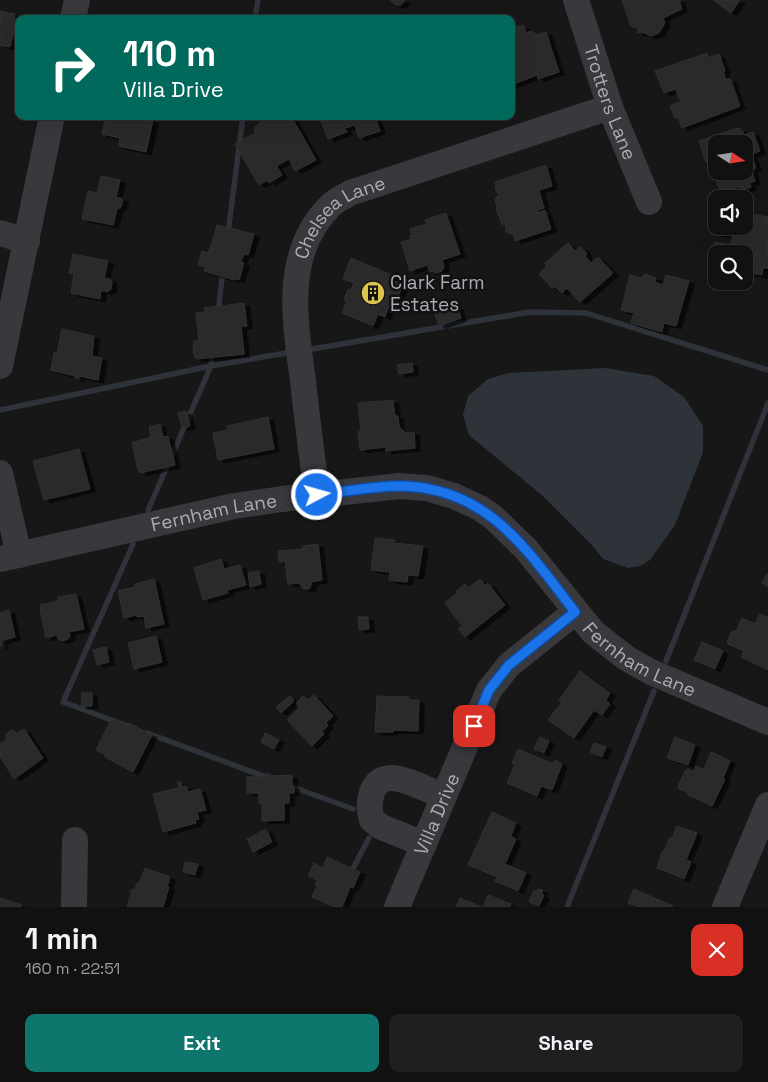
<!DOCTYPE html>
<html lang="en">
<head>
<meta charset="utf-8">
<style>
	:root { --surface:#111112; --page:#1e1f20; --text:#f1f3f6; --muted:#9c9d9f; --line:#303132; --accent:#0f766e }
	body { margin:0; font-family:"Space Grotesk",sans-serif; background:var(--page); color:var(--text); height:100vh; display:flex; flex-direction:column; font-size:19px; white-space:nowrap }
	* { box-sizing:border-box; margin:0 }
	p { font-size:16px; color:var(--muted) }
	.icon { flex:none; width:28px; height:28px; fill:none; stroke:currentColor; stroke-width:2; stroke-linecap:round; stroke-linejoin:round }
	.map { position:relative; height:907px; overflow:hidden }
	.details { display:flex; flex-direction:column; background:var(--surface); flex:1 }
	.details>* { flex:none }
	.top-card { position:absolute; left:15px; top:15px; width:500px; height:105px; border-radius:10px; box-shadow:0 5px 20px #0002,0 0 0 1px var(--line); background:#00695c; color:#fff; overflow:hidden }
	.needle { width:32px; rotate:102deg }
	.buttons { position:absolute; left:708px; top:135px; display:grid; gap:10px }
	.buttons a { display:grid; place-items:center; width:45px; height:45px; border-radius:10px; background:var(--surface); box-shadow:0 5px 20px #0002,0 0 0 1px var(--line); font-size:25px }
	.pin { position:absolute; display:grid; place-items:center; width:42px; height:42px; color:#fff; margin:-21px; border-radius:10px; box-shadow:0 2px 8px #0006 }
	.me { position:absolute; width:55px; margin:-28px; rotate:84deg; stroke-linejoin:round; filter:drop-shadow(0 0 4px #0008) }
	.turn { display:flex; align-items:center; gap:18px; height:105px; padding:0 25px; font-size:22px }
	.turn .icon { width:65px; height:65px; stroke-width:2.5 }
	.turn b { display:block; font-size:35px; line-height:42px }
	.round { display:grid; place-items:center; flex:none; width:52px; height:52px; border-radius:10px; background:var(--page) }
	.overview { display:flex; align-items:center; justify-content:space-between; height:85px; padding:0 25px }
	h1 { font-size:30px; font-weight:700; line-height:38px }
	.primary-button { display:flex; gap:10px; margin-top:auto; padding:10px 25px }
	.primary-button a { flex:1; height:58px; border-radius:10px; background:var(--accent); color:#fff; font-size:20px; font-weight:700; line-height:58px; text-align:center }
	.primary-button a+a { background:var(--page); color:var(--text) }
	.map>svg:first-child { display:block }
	.water { fill:#2e333a }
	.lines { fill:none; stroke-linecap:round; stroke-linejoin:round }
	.stream { stroke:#2e333a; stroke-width:5.5 }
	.building { fill:#2a2a2c; stroke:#313134; fill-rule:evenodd; filter:url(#shadow) }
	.minor { stroke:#38383d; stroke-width:26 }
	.route-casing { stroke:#114b97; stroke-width:12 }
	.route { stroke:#1a73e8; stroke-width:9 }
	.labels { text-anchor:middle; stroke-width:5; stroke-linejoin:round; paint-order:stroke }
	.street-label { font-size:19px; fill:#aaacb6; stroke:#121213 }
	.poi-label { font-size:19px; fill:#aaacb6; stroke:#121213; text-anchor:start }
</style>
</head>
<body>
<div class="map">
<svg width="768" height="907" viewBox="0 0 768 907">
	<defs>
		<filter id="shadow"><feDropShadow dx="5.5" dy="3" stdDeviation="0" flood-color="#0009"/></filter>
	</defs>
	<rect width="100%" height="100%" fill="#171718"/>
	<path class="water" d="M605,368L654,376L684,397L703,426V452L675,525L650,560L640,566L628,568L603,559L591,544L544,497L469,435L463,415L468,396L488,379L508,373Z"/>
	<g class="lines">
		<path class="stream" d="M255,19L258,0
			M228,233L243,116
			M218,313L223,270
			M306,350L530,312L586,313L768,370
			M0,410L211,366L292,352
			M148,510L211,366L213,351
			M133,544L63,702L133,728
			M666,661L768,403
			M147,733L269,778
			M287,785L353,809
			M350,874L369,838
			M567,907L654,691"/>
	</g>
	<path class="building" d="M390,0H405L401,5H396Z
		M622,0H681L679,1L682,9L663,18L665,23L659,33L651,36L642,32L638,33L637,28L631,26Z
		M713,0H740L731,13Z
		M0,11L15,14L14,18L17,19L10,47L0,45Z
		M520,26H524L526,33L531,31L537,35L546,32L559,72L538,79L537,75L511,85V29Z
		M707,53L708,58L719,54L725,71H723L726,80L730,78L740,106L682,128L678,117L675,118L670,106L682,101V99H679L676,89L664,93L655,71Z
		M106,116H139L153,120L146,152L119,146L120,138L102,134Z
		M268,116H278L279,118L283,116H291L316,160L295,171L289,159L278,165H276L282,175L269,183L268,180L259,185L235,144L255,133V127Z
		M319,116H375L380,131L359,138L355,125L345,128L347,132L328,139Z
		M738,128L743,131L744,135L753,132L760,151L751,154L756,168L751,169L755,181L750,183L751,187L741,191L740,187L721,193L712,170H713L710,161L706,162L699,141ZM716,144H744V171H716Z
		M546,165L552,186L539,190L544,208L538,210V213L545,210L551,229L515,241L514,235L506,232V225L502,224L496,209L497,206L495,200L499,194L497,193L495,187L496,186L495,182Z
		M101,176L120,180L116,198H121L123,200L121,207L117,209L113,225L82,219L88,191L97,193Z
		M446,213L460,254L442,260L444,266L442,271L436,273L432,271L430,272L427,265L410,271L401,242L411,239L410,236L412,235L410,229L427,224L425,220Z
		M744,213L768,217V268H763L762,275L744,272V254H716V267H713L715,258L712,257L715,242L730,245L733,236L715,233L716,222V226H744Z
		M217,225L254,234L248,255L244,254L241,262L244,263L239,280L234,278V280L204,271L205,267L198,265L202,251L208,253L211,246Z
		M568,243L575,251L581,247L587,254L585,256L591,263L598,257L613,273L580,302L567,288L562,293L554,286L552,288L539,274L547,266L545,263Z
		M73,254L108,261L104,278L110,279L112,282L111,289L107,292L101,290L100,299L71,293L74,274L69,273Z
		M351,258L394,276L392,280L403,284L398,297L391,300L385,317L378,314L373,326L342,313L347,301L344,300L348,289L351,290L354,283L343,279Z
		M644,274L656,278L655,282L663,285L666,275L689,281L676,326L664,323L662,332L631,323L634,313L621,310L630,275L642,278Z
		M244,303L247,326H241L244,354L196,359L193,352L194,341H199L196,313L205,312L204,308Z
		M457,306L461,318L439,326L435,314Z
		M62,329L94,336L92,356L102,358L98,380L79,376V379L75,378V376L51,370L54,353H57Z
		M412,363L413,372L399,374L397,365Z
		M393,400L395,416H398L399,427L406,433L414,432L415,448L386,451V447L360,450L358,432L361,431L358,403Z
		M186,411L190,426L182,428L178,413Z
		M268,417L274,449L218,460L213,433L228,430L227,426Z
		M160,424L163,437L168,436L175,465L140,473L139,469L138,470L132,443L151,437L149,427Z
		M79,449L90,489L44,500L33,461Z
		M375,538L395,540L394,543L423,546L418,576L408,575L407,582L389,580L390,572L371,570Z
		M318,544L322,580L311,582V585L309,589H303L299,583L288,584L285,561L279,562L278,551L303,549V546Z
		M221,559L224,569L240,565L246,585L227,590L228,593L203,600L194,568Z
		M259,571L261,584L250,587L248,573Z
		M768,573V587L762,583Z
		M154,579L164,624L146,628L144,616L137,617V615L124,618L118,591L135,587V584Z
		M480,579L485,585L488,583L505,605L465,637L458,629L462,626L445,603L457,593L456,591L465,584L468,588Z
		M76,594L84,629L69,632L70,636L68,639L62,641L58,639L57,635L46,638L40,609H41L40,605L59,601L58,597Z
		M9,610L15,637L1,641L2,646H0V613Z
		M760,614L768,617V670L741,657L744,651L728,644L727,642L732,631H736L742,618L755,624Z
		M358,617H368L369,629L359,630Z
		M156,636L162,662L134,669L128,643Z
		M702,642L723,651L715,669L694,660Z
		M106,647L109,662L97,665L93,650Z
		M580,671L610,693L606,700L610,704L602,715L594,710L574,738L548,720L562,702L559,700Z
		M82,693H92V706H81Z
		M314,695L333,716L326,723L328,725L322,732L324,734L312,746L287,720L299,708L297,705V702L302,697H305L308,700Z
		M290,696L294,701L281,713L276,707Z
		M377,696L409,697V700H419L418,731L393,730V732H375Z
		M112,718L127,726L129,723L152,735L133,772L105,757L106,755L96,750Z
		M24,729L43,758L14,779L0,756V744L6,740V734L12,730L17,733Z
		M265,733L279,740L274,749L261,742Z
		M540,737L549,741L544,753L534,749Z
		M675,737L695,745L688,765L667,758Z
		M594,743L606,747L602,757L590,752Z
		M518,749L553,764L555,760L562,764L552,790L541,786L537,796L507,783L515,765L512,763Z
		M711,752L730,761L723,778L725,779L712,806L688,795V793L679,789L678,786L685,771L688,769L694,772L696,766L704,769Z
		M265,774H270V776L292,775V786H294V793H289V803H284V820L262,821V803H259V793H247V777H259L265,776Z
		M177,782H181L182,787L186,786L188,792L200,789L206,810L197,812L199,819L195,820L196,823L163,832L153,794L179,788Z
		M492,812L516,823L511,836L516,839L505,864L526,873L518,891L495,881L497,877L468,865Z
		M677,826L697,833L686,860L691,862L684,879L657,868L662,852L664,851L670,837L672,838Z
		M266,829L272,842L253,852L247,839Z
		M327,857L360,872L353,888L350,887L342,907H334L312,897L317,886L315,885L317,880L308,876L314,863L323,868Z
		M185,862L198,864L195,875L183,872Z
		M145,868L170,877L167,887H169L163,907H127L132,889L135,890L137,883L139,884Z
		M538,889L543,890L541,894L544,895L539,906L529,902L534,890L537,892Z
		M634,889L673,906L672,907H638L628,903Z
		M488,895L511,904L510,907H483Z
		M0,898L22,905L21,907H0Z
		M460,898L482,907H456Z"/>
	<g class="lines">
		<g class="minor">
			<path id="s1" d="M576,0L610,107L649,202"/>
			<path d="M73,19L77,0"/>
			<path d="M0,233L27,241"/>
			<path d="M0,366L52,116"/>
			<path d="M0,473L19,555"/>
			<path id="s2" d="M317,495C312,457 307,419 303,381C295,321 282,253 331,205C336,200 344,197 350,193L610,107"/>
			<path id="s3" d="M0,559L234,506L282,499L399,486L427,488L454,496L480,508L493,517L526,549L593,632L626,658L651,672L768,722"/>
			<path d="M424,844L381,827L372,820C367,804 370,777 392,778C405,778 432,792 444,796"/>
			<path d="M74,907L75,840"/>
			<path id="s4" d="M397,907L489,690L509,665L575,612"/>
			<path d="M725,907L768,805"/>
		</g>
	</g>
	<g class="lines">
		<g class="route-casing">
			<path id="route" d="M317,495C343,492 373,486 400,486C488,487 527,550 575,612L509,665L489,690L474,726"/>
		</g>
		<use href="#route" class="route"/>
	</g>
	<defs>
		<g id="building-disc" transform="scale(1.25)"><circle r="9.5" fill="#dbc44c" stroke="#121213"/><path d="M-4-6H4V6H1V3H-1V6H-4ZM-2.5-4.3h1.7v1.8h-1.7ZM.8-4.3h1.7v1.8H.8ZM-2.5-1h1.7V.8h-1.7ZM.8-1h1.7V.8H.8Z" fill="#111"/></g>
	</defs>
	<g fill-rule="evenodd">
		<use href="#building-disc" x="373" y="293"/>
	</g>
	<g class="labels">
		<g class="street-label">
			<text dy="7" stroke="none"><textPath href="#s1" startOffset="108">Trotters Lane</textPath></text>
			<text dy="7" stroke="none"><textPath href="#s2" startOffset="299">Chelsea Lane</textPath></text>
			<text dy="7" stroke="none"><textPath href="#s3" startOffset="219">Fernham Lane</textPath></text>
			<text dy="7" stroke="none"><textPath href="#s3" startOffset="714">Fernham Lane</textPath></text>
			<text dy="7" stroke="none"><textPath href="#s4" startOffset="101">Villa Drive</textPath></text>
		</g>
		<g class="poi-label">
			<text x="390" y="289">Clark Farm<tspan x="390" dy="22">Estates</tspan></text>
		</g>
	</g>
</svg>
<div class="buttons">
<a><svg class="needle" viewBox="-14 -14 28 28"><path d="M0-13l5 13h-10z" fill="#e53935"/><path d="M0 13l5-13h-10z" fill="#9c9d9f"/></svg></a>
<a><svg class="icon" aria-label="sound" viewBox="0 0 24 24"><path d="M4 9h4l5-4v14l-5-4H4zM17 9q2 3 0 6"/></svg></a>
<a><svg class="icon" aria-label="search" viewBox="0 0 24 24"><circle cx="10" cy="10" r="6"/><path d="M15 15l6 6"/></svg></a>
</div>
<div class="pin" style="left:474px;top:726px;background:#d93025"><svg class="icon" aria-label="arrive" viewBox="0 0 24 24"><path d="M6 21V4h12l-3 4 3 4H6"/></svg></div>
<svg class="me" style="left:317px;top:495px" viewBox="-20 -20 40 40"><circle r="17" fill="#1a73e8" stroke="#fff" stroke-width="3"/><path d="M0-11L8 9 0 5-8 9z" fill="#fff"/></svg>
<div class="top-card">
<div class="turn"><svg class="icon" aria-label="right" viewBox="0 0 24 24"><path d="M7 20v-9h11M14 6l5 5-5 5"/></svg><div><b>110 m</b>Villa Drive</div></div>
</div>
</div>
<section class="details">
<div class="overview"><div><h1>1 min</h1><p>160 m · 22:51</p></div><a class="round" style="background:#d93025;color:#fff"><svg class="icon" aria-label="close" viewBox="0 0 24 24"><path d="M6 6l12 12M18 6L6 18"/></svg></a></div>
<div class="primary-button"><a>Exit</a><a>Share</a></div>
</section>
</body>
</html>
